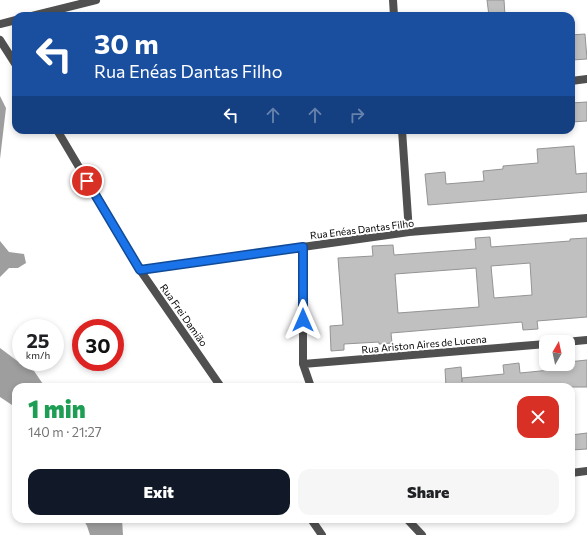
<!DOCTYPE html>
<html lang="en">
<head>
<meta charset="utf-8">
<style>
	:root { --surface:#fff; --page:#f6f6f6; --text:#202124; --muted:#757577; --accent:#111827 }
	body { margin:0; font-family:Commissioner,sans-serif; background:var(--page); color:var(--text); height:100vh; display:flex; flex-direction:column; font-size:15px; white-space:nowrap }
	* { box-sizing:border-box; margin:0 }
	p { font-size:13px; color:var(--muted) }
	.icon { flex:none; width:22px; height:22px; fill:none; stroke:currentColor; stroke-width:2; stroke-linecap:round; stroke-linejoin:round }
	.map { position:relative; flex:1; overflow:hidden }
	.side { position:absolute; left:12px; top:383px; width:563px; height:140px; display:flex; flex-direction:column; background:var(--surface); border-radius:12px; box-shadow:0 2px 6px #0003 }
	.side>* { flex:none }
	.banner { position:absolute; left:12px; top:12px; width:563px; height:122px; border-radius:12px; box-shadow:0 2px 6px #0003; background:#1a4fa0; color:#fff; overflow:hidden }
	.needle { width:26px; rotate:9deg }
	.tools { position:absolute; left:539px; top:335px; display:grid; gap:8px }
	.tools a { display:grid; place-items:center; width:36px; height:36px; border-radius:8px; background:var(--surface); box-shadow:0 2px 6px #0003; font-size:20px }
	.speed { position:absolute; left:12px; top:319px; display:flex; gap:8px; font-size:20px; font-weight:700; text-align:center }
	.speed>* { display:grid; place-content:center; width:52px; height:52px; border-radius:50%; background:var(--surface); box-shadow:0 2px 6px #0003; line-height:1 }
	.speed small { font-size:10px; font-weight:400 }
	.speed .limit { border:6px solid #d22; background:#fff; color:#111 }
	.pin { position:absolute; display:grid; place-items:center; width:34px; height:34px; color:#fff; margin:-17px; border:2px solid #fff; border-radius:50%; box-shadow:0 1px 4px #0007 }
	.me { position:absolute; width:44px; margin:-22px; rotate:0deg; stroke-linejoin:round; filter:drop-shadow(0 0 3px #0008) }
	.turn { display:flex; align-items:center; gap:14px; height:84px; padding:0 16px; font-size:18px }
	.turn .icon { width:52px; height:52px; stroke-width:2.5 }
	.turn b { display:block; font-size:28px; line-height:34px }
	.lanes { display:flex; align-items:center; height:38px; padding:0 16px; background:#0003; justify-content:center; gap:20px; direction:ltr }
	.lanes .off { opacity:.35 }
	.round { display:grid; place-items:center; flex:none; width:42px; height:42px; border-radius:12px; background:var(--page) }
	.headline { display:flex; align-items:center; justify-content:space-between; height:68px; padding:0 16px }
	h1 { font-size:24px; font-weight:800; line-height:30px; color:#1e9e55 }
	.action { display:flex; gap:8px; margin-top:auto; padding:8px 16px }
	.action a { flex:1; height:46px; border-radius:12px; background:var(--accent); color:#fff; font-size:16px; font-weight:800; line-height:46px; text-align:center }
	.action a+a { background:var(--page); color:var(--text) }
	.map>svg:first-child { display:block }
	.water { fill:#9e9e9e }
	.building { fill:#c0c0c0; stroke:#949494; fill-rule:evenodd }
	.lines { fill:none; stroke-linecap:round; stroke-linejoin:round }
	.minor { stroke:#505050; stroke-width:8 }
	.route-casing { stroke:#114b97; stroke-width:10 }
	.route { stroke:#1a73e8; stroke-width:7 }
	.labels { text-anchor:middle; stroke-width:4; stroke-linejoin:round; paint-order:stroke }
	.street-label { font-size:10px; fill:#000; stroke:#fff }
</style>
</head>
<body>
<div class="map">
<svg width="587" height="535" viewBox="0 0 587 535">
	<rect width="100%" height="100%" fill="#fff"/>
	<path class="water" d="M0,96L6,108L0,159Z
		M0,241L9,252L24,254L26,263L18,268H9L0,277Z
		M0,348L20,363L32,368L45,387H16V409L12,405L0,397Z
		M83,519H122L123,535H90L87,526Z"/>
	<path class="building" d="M487,0H504L505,15L489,16Z
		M585,34L587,59L572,60L571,35Z
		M587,102V121L571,122V103Z
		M574,146L576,174L587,173V192L428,205L425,174L445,172L446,184L484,181L483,171L503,169V166L538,163L537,149Z
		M490,237L491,247L570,241V239L587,238V317L537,321L538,329L523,330L522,322L391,333L392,343L379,344V342L344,344V350L331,351L330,326L343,325L338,258L373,256L372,246L393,245L394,255L476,249L475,238ZM530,263L532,295L494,298L491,266ZM476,268L479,307L398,313L395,274Z
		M587,360V387H446L445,369L461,367L462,382V378L504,374L503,365L519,363L520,373L561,369V364H568V362Z
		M587,433V449L571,450V435Z"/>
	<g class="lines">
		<path class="minor" d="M393,0L394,16
			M32,16L96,0
			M0,24L16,20
			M0,40L16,65
			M571,81L587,79
			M57,130L140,270L221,387
			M402,130L409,232
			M303,247V364L311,387
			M140,270L409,232L587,218
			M565,342L587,340
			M303,364L546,344
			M571,473L587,471
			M311,519L322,535
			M407,519L422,535"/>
	</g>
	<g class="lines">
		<g class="route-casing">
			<path id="route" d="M87,181L140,270L303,247V320"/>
		</g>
		<use href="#route" class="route"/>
	</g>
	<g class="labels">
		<g class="street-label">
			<text transform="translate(362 229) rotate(-7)" y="4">Rua Enéas Dantas Filho</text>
			<text transform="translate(184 315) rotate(55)" y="4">Rua Frei Damião</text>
			<text transform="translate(424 344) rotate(-5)" y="4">Rua Ariston Aires de Lucena</text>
		</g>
	</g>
</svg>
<div class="tools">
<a><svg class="needle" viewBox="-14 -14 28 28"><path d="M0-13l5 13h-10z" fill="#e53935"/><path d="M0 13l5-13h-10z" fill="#757577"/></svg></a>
</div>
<div class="speed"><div>25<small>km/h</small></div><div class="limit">30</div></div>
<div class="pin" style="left:87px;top:181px;background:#d93025"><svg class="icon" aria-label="arrive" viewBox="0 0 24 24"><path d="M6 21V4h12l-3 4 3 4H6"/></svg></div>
<svg class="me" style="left:303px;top:320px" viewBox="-20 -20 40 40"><path d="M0-17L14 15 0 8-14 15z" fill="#1a73e8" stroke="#fff" stroke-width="4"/></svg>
<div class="banner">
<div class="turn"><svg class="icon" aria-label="left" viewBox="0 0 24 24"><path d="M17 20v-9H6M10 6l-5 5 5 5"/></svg><div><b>30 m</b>Rua Enéas Dantas Filho</div></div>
<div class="lanes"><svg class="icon" aria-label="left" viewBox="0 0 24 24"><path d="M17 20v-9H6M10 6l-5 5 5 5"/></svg><svg class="icon off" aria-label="ahead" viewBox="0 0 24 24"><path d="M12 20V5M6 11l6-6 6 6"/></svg><svg class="icon off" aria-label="ahead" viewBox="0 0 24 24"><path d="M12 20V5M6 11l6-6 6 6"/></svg><svg class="icon off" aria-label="right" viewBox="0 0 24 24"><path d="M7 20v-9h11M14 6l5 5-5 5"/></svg></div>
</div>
<section class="side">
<div class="headline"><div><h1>1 min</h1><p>140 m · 21:27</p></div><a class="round" style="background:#d93025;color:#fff"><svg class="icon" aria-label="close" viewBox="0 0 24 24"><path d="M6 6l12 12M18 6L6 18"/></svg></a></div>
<div class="action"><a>Exit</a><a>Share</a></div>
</section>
</div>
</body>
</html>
